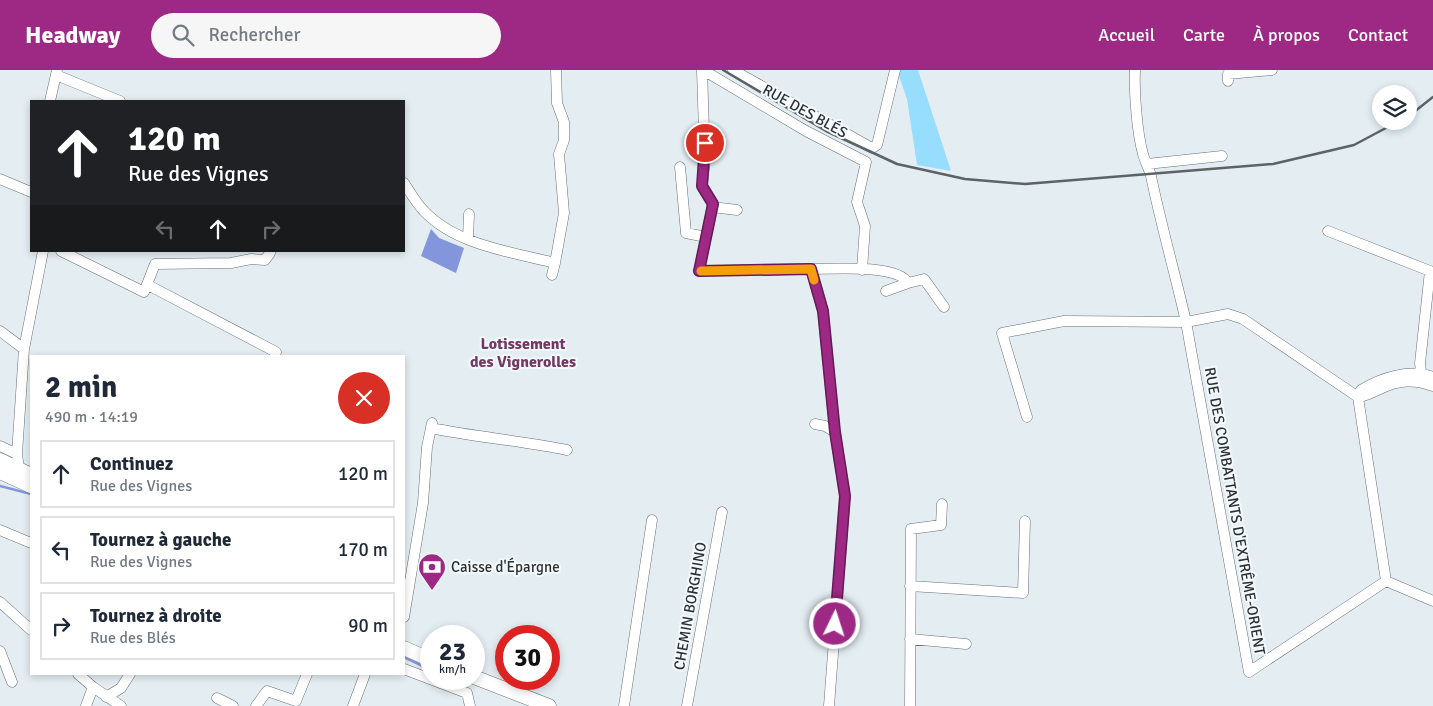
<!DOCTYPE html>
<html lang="fr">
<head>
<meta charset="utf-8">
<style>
	:root { --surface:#fff; --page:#f6f6f7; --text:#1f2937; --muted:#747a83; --line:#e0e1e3; --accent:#9d2984 }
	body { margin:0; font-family:Signika,sans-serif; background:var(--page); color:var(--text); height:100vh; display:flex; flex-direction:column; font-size:19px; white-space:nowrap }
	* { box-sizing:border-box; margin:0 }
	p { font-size:16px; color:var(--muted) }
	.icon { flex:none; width:28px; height:28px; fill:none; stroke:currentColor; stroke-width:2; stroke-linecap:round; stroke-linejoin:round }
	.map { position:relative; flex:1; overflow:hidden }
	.side { position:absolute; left:30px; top:285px; width:375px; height:320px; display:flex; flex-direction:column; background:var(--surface); border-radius:0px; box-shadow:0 2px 8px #0003 }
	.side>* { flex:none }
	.top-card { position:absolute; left:30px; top:30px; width:375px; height:152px; border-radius:0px; box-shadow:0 2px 8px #0003; background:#202124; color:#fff; overflow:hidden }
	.controls { position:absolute; left:1372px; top:15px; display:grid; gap:10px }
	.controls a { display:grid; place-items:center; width:45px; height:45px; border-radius:50%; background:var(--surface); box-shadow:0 2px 8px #0003; font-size:25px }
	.speed { position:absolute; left:420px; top:555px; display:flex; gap:10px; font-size:25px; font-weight:700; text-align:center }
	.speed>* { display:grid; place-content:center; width:65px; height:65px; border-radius:50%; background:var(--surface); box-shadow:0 2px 8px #0003; line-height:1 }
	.speed small { font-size:12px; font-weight:400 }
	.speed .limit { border:8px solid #d22; background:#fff; color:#111 }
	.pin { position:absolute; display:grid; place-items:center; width:42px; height:42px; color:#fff; margin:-21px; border:2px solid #fff; border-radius:50%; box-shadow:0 1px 5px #0007 }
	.me { position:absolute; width:55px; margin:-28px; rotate:4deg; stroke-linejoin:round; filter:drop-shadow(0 0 4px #0008) }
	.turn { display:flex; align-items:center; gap:18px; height:105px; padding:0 15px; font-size:22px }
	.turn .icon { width:65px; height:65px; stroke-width:2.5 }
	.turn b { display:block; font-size:35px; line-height:42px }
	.lanes { display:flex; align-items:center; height:48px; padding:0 15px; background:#0003; justify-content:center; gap:25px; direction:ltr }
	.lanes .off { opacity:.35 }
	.round { display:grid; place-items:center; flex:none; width:52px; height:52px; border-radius:26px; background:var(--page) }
	.head { display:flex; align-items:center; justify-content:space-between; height:85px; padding:0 15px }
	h1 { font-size:30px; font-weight:700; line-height:38px }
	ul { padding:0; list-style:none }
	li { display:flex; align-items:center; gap:15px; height:68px; margin:0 10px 8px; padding:0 5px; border:2px solid var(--line); border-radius:0px }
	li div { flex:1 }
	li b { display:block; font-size:19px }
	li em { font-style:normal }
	header { display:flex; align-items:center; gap:30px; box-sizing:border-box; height:70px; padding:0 25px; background:var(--accent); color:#fff }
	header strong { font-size:24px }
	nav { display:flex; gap:28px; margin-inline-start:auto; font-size:18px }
	.search { width:350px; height:45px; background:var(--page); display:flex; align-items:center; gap:12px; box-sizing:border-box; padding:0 18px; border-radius:28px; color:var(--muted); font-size:19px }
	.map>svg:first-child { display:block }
	.green { fill:#97defe }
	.water { fill:#8396db }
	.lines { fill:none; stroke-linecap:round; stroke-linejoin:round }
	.stream { stroke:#8396db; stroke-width:2.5 }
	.street-casing { stroke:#687175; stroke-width:11 }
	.secondary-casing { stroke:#687175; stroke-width:15 }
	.street { stroke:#fff; stroke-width:10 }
	.secondary { stroke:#fff; stroke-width:14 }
	.rail { stroke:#5c6265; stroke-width:2.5 }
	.route-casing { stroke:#661b56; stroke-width:12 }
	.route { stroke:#9d2984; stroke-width:9 }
	.slow { stroke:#f59e0b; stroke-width:9 }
	.labels { text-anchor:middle; stroke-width:4; stroke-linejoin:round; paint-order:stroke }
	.street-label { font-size:15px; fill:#2c3032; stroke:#f2fafe }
	.poi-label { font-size:15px; fill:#2c3032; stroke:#f2fafe; text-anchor:start }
	.neighbourhood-label { font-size:16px; font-weight:bold; fill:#733964; stroke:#f2fafe }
</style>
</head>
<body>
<header>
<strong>Headway</strong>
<div class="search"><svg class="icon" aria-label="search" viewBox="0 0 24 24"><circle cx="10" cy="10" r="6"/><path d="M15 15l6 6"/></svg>Rechercher</div>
<nav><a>Accueil</a><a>Carte</a><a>À propos</a><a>Contact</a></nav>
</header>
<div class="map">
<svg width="1433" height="636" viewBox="0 0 1433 636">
	<rect width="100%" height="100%" fill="#e3edf2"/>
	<path class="green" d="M897,0H918L951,101L917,95L907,29Z"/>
	<path class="water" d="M431,159L439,168L464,178L456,203L421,186Z"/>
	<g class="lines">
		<path class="stream" d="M0,416L31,424
			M404,587L431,600
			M452,609L456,611"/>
		<g class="street-casing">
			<path id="street" d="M702,0L705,91L702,116L713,134L699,201L811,199L823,241L835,362
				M703,0L806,61L866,92L857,132L865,156L862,200
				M733,0L872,78L877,75L895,0
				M56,5L120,31
				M1228,11V4L1272,0
				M50,31L57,0
				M1147,94L1222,86
				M680,97L686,163L706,167
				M0,109L31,122
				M404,113C410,122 416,133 424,141C456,175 511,182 555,193L564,143L559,84L564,70V52L557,33L556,0
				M712,137L737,140
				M1328,161L1430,201L1420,293L1422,312
				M468,168L469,144
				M61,181L144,222L155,194L231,193L251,189L265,190L270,183
				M811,199C832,199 898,194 908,213L924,209L944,237
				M552,205L555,193
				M148,215L276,282L275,286
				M886,221L908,213
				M1228,244L1243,249L1358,327L1386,511L1249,602L1186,252Z
				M0,261L24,279
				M1433,307C1410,298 1381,308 1361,320L1358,327C1367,326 1372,322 1380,319C1398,310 1414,309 1433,316
				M1027,347L1002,263L1064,251L1186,252C1175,203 1161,155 1151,106C1149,98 1145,92 1143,84C1137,63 1134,22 1135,0
				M815,354L825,356L835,362L845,426L829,636
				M431,358C476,367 522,371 567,380
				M0,376L17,384
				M19,399L17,384L24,279L43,181
				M0,460L31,473
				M1386,511L1433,531
				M910,516L1023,523L1025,451
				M0,532L31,560
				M404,547L423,433L427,377L432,353
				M910,569L966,574
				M0,581L12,612
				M404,599L467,623L470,636
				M78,604L93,617L121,636
				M106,627L121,618L130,604
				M217,628L233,636
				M86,636L93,617
				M256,636L267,621L296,631L307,604
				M353,636L365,604
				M624,636L652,450
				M687,636L722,442
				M910,636L911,459L941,455L942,434"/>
		</g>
		<g class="secondary-casing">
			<path id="secondary" d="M0,390L31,405
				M0,402L31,416
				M404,578L431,590
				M474,607L549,636"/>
		</g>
		<use href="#street" class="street"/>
		<use href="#secondary" class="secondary"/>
		<path class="rail" d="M723,0L826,61L897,94L965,109L1025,114L1273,94L1354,75L1399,51
			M1409,46L1433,27"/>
	</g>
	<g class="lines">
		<g class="route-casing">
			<path id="route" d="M705,73L702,116L713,134L699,201L811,199L823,241L835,362L845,426L835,554"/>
		</g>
		<use href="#route" class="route"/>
		<path class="slow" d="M701,201L811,199L814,210"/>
	</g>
	<defs>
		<g id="bank-pin" transform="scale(1.4375)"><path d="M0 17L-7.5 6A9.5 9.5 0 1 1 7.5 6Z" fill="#9d2984" stroke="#f2fafe"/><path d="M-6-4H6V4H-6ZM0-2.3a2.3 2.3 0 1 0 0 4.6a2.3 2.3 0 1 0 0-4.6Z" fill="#fff"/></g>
	</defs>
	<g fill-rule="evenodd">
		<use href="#bank-pin" x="432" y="497"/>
	</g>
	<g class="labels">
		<g class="street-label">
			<text transform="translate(805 41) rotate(29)" y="5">RUE DES BLÉS</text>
			<text transform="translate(1235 441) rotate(80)" y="5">RUE DES COMBATTANTS D'EXTRÊME-ORIENT</text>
			<text transform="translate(690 536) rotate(-80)" y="5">CHEMIN BORGHINO</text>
		</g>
		<g class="poi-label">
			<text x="451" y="502">Caisse d'Épargne</text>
		</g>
		<g class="neighbourhood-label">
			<text x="523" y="279">Lotissement<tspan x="523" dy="18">des Vignerolles</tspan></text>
		</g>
	</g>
</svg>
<div class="controls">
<a><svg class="icon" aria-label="layers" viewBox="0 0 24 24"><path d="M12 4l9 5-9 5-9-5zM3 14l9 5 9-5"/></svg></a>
</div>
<div class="speed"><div>23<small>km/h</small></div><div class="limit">30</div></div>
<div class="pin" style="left:705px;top:73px;background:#d93025"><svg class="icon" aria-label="arrive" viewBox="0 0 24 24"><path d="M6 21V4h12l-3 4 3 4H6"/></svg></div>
<svg class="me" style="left:835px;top:554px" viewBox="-20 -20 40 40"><circle r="17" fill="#9d2984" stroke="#fff" stroke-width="3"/><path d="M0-11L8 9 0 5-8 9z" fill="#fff"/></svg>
<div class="top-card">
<div class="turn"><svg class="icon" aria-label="ahead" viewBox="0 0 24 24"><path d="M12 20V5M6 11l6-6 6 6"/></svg><div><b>120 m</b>Rue des Vignes</div></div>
<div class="lanes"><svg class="icon off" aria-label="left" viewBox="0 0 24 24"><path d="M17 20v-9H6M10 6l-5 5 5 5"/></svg><svg class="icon" aria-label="ahead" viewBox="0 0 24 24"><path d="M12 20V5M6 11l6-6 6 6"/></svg><svg class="icon off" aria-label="right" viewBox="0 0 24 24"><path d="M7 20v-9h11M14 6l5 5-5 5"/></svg></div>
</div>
<section class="side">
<div class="head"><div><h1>2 min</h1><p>490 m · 14:19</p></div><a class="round" style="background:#d93025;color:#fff"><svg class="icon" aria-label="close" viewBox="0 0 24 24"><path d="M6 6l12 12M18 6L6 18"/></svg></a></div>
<ul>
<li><svg class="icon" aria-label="ahead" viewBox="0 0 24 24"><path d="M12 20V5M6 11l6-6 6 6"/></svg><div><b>Continuez</b><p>Rue des Vignes</p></div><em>120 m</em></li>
<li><svg class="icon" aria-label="left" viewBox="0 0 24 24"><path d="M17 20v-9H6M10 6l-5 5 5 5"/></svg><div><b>Tournez à gauche</b><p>Rue des Vignes</p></div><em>170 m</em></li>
<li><svg class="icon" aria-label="right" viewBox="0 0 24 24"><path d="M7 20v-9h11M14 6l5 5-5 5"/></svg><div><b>Tournez à droite</b><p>Rue des Blés</p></div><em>90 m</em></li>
</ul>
</section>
</div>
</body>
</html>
